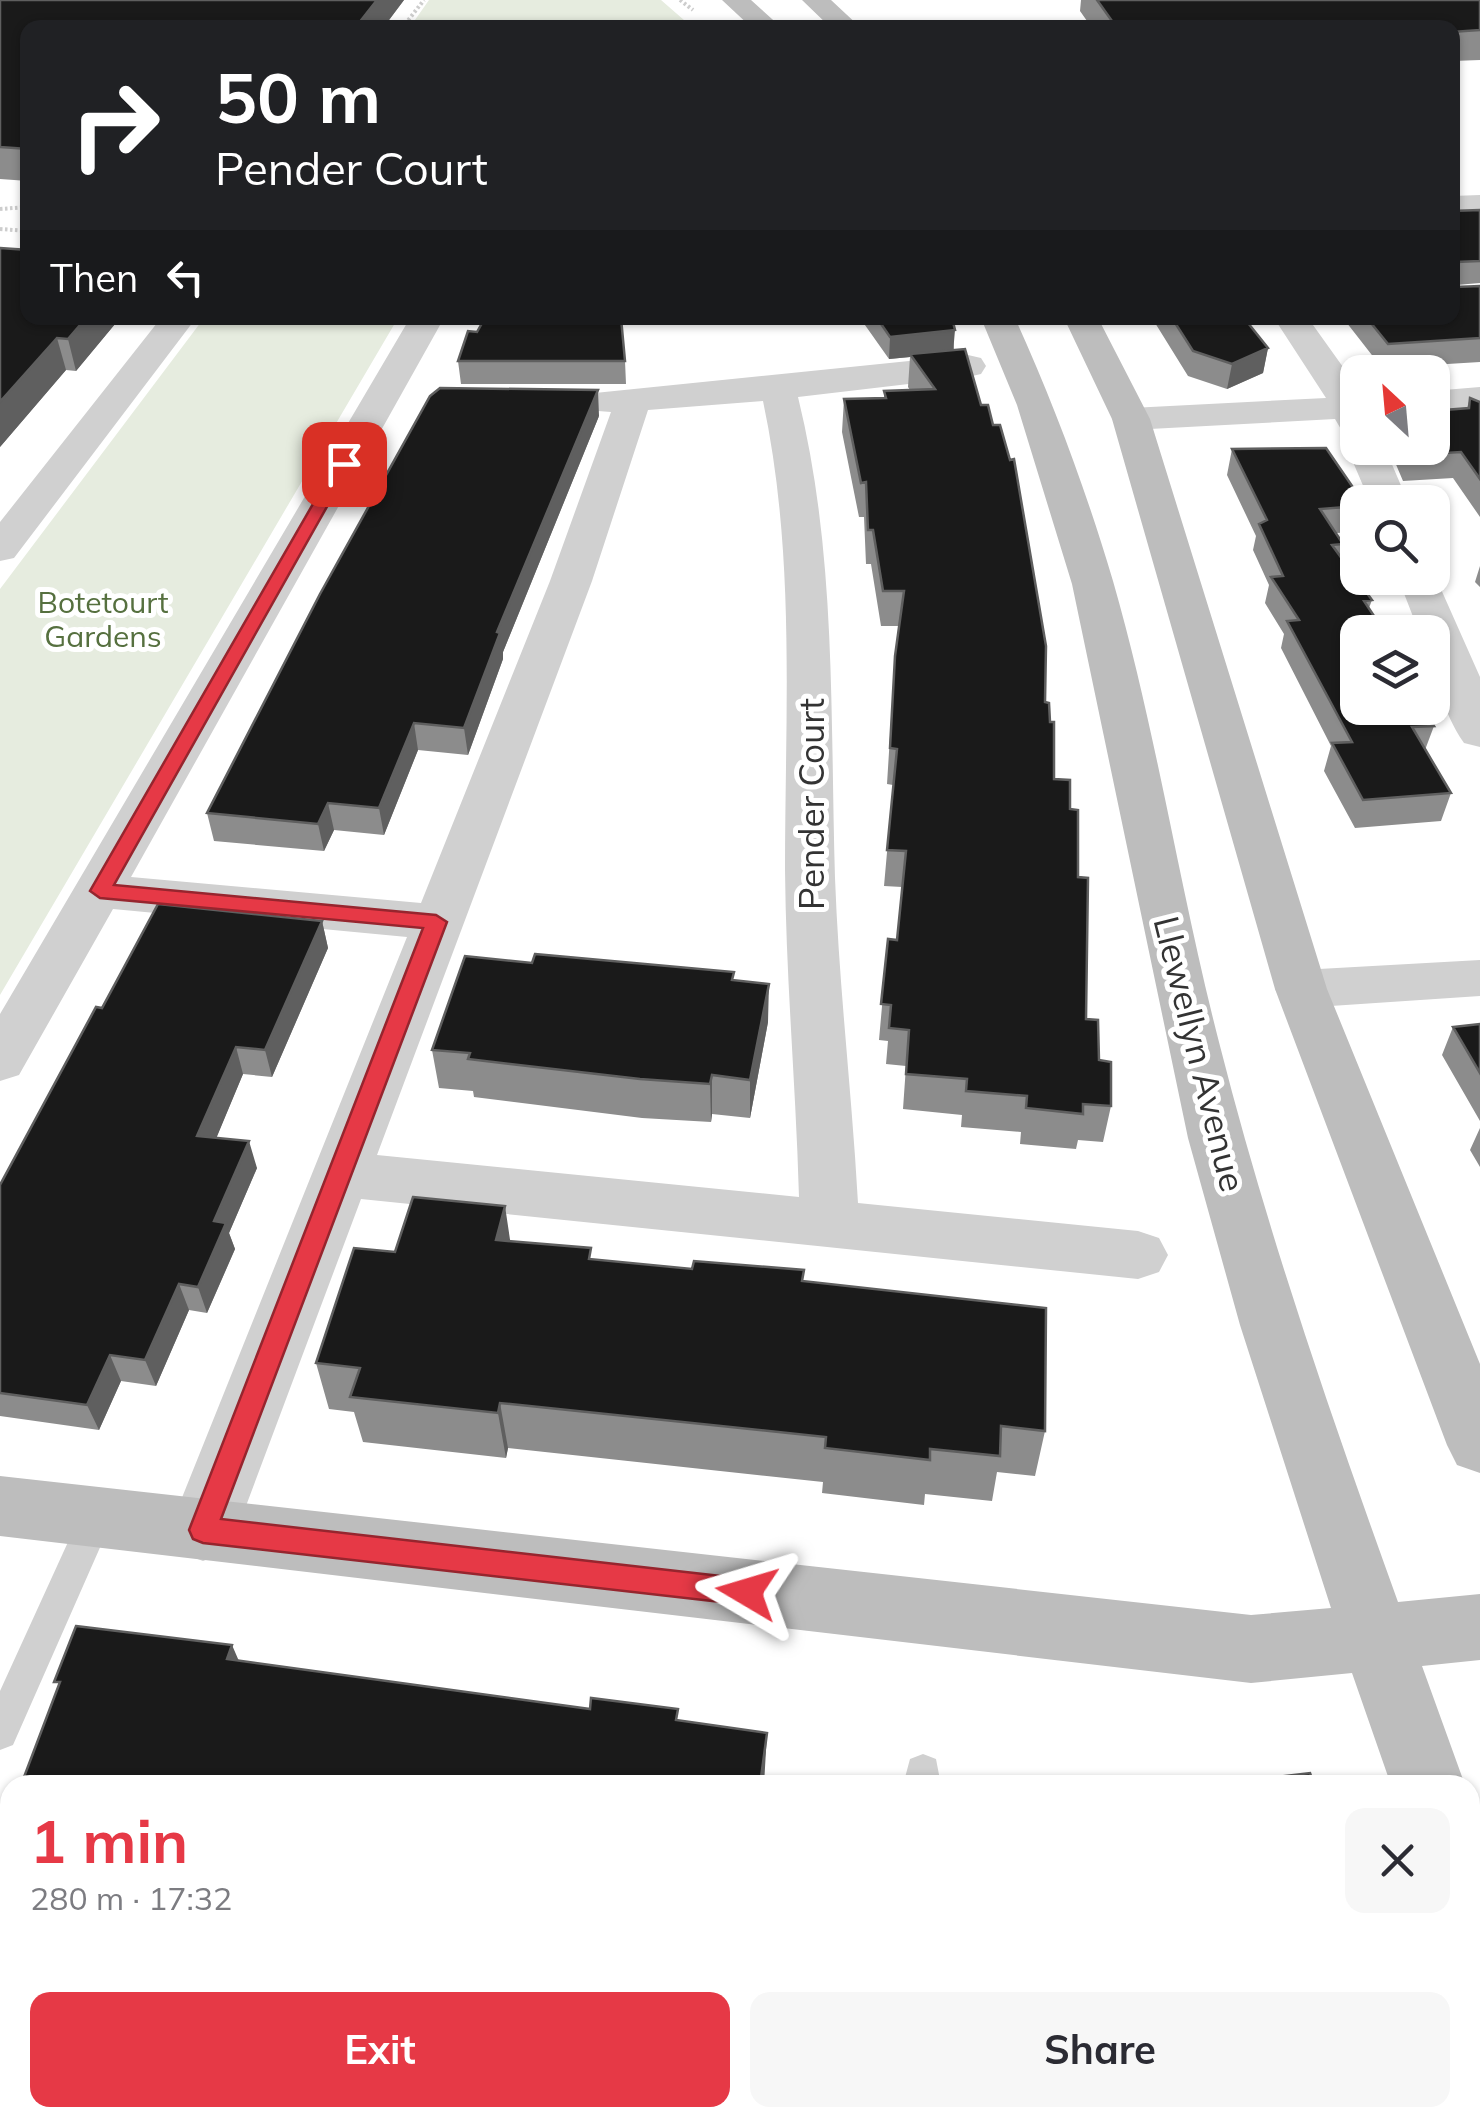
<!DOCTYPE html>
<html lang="en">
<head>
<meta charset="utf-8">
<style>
	:root { --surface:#fff; --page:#f7f7f7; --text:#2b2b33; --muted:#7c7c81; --accent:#e63946 }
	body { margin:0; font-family:Mulish,sans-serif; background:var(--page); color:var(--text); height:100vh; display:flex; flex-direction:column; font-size:38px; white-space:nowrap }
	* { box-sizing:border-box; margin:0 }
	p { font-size:32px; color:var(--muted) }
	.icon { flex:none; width:55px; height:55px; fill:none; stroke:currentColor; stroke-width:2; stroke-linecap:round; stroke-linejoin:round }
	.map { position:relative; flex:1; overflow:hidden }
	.drawer { position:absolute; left:0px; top:1775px; width:1480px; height:352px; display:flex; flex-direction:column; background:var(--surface); border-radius:30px 30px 0 0; box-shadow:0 2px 8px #0004 }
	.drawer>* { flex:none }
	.banner { position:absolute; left:20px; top:20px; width:1440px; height:305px; border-radius:20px; box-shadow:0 2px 8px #0004; background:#202124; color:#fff; overflow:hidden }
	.needle { width:65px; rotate:334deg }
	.fabs { position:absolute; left:1340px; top:355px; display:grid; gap:20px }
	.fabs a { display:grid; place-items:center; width:110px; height:110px; border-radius:20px; background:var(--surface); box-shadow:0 2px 8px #0004; font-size:50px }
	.pin { position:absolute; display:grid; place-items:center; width:85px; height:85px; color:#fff; margin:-42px; border-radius:20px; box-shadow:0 5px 15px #0006 }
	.me { position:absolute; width:110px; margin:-55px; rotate:277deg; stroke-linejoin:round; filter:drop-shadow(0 0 8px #0008) }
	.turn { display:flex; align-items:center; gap:35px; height:210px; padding:0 30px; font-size:45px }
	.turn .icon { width:130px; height:130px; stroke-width:2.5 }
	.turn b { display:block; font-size:70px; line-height:85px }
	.then { display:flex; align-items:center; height:95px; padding:0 30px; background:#0003; gap:20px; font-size:38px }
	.round { display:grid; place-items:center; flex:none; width:105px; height:105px; border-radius:20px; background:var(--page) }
	.summary { display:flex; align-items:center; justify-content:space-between; height:170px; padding:0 30px }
	h1 { font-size:60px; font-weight:700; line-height:75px; color:var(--accent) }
	.primary-button { display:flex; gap:20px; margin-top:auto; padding:20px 30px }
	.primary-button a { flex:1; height:115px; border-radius:20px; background:var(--accent); color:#fff; font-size:40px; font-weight:700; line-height:115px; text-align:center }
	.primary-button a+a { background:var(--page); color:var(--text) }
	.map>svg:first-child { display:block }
	.green { fill:#e6ecdf }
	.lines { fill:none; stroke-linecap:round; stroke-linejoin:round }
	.path { stroke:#cdcdcd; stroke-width:4; stroke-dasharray:2.5 2.5; stroke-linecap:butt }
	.lane { fill:#d0d0d0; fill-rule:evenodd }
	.street { fill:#d0d0d0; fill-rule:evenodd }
	.secondary { fill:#bdbdbd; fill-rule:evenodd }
	.wall { fill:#8c8c8c }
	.shaded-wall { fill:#5f5f5f }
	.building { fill:#1a1a1a; stroke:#5f5f5f; stroke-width:2.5 }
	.route { fill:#e63946; stroke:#96252e; stroke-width:2.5 }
	.labels { text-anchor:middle; stroke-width:10; stroke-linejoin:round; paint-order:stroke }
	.far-park-label { font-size:30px; fill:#56703f; stroke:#fff }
	.street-label { font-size:35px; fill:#333; stroke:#fff }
</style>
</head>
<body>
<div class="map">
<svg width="1480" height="2127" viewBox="0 0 1480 2127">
	<rect width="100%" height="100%" fill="#fff"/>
	<path class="green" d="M429,0H661L692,27H410Z
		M204,318H398L0,995V589Z"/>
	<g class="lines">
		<path class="path" d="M680,0L693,10
			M402,28L424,0
			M0,209L28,207
			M0,229L28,231"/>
		<path class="lane" d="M96,1503L108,1507L113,1518L13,1745L0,1750V1691L84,1507Z
			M923,1754L936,1759L941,1785H903L910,1759Z
			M0,1990L10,1992V2032L0,2030Z
			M533,2118H620L624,2127H537Z
			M876,2118H918L917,2127H875Z"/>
		<path class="street" d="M1480,195V213L1452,214V196Z
			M161,318H196L14,558L0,561V522Z
			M410,318H444L131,877L421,903L550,581L611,412L585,410L580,402L585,394L968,355L981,358L986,366L981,374L968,377L798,397C837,556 830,715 835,878C839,987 852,1095 858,1203L1138,1231L1159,1238L1168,1255L1159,1272L1138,1279L361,1199L237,1530L227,1552L203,1561L179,1552L169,1530L407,937L113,909L19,1075L0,1081V1014ZM763,401C796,557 785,712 785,870C786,980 796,1088 799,1197L377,1155L592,581L648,410Z
			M1274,318H1308L1358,388V448H1385L1408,502H1370L1347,448L1357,439L1345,436L1335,419L1131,430L1118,427L1112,419L1118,411L1131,408L1326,398Z
			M1480,387V409L1432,413V391Z
			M1432,569L1480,677V747L1464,743C1442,711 1432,671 1432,632H1419L1398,578H1432Z
			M1480,960V996L1301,1008L1282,1002L1275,989L1282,976L1301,970Z"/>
		<path class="secondary" d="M722,0H751L782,28H752Z
			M802,0H831L861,28H831Z
			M981,318H1015C1054,404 1086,490 1113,581C1157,734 1180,892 1220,1046C1268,1235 1332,1419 1398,1602L1480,1594V1660L1422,1666L1465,1785H1391L1352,1673L1251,1683L0,1536V1476L1251,1615L1331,1608L1240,1325L1188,1138L1072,584L1017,405Z
			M1064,318H1098L1150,419L1327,989L1480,1364V1473L1457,1465L1447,1445L1275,989L1112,419Z
			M1470,1863L1480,1867V1969L1470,1965Z"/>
	</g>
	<path class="wall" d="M0,0H404L383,28H28V181L0,179Z
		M1081,0H1480V60L1452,61V28H1092L1080,11Z
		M1480,210V283L1456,285V287L1480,286V362L1382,368L1343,318H1452V211Z
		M28,318H120L76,371L66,370L0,447Z
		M860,318H952L954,350L1045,702L1050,722L1054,779L1070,809L1078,877L1086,1019L1111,1106L1103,1142L1078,1140L1076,1149L1020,1144L1021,1132L961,1127L962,1115L903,1109L906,1066L886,1064L888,1041L879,1040L888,939L897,940L902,887L884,886L893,785L887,784L895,656L899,626H881L871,564H866L864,517H859L842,432L844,399L884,398V391L910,390L908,387L910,357L889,359Z
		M1152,318H1244L1268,348L1263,373L1227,389L1188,376Z
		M458,361H625L626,384H461Z
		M1470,398L1480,402V517L1453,478L1403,481L1389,448H1432L1467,408Z
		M599,416L503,652V659L468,755L418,750L384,835L334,830L324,851L214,841L207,813Z
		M1232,449L1358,502V532L1336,533L1343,544L1340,555L1372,600L1369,608L1374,616L1371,627L1434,726L1425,750L1451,793L1441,821L1355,828L1324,771L1331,746L1281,648L1284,634L1265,603L1269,585L1253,550L1256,536L1227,475Z
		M1480,566V587L1475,582Z
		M322,921L328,948L272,1077L243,1074L216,1138L257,1168L229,1233L235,1249L207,1313L189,1310L156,1386L121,1381L99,1430L0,1416V1185L102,1008Z
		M734,980L768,1022L750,1118L712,1114L711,1122L642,1118L474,1097L473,1091L439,1088L432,1050Z
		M1480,1024V1121L1442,1055L1453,1027Z
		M1480,1128V1167L1470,1150Z
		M510,1241L592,1259L803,1282L1045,1431L1035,1476L997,1472L992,1501L925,1494L924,1505L822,1493L823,1482L508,1448L506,1458L363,1442L354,1412L329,1409L316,1363L395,1252Z
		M10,1814V1947L0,1946V1821L7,1822Z
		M1225,2118H1449L1452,2127H1228Z"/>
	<path class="shaded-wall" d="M377,0H404L383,28H355Z
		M86,318H120L76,371L68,339Z
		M955,330L953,353L910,354V357L889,359L890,337Z
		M57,338L66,370L0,447V402Z
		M1268,348L1263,373L1227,389L1232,364Z
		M598,390L599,416L503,652V659L468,755L464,728L497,632Z
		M414,723L418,750L384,835L379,808Z
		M328,803L334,830L324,851L318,824Z
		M322,921L328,948L272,1077L265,1050Z
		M769,984L768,1022L750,1118V1080Z
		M236,1047L243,1074L206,1163L197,1136Z
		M712,1075V1114L711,1122L710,1084Z
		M249,1141L257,1168L229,1233L235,1249L207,1313L198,1287L214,1221Z
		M505,1206L512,1253L496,1240Z
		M179,1284L189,1310L156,1386L145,1360Z
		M110,1355L121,1381L99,1430L87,1405Z
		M500,1403L508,1448L506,1458L498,1413Z
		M232,1645L248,1682L227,1659Z
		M767,1733L764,1785H760Z"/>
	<path class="building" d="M0,0H377L355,28H28V149L0,147Z
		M1097,0H1480V30L1452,32V28H1117Z
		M1480,210V261L1456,262V287L1480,286V338L1388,344L1367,318H1452V211Z
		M0,248L28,250V318H86L68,339L57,338L0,402Z
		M485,318H512L545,321L546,318H621L625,361H458L468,331L477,332Z
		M877,318H952L955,330L890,337Z
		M1172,318H1244L1268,348L1232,364L1193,351Z
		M965,349L981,405H988L993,425H1000L1010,460L1014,459L1046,646L1045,702L1049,703L1050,722H1054V779L1070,780V809L1078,810V877L1088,878L1086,1019L1098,1020L1099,1060L1111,1062V1106L1083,1104V1114L1026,1108L1027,1096L966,1091L967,1079L906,1074L909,1030L889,1028L891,1005L881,1004L888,939L897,940L906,851L887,850L897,749L890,748L895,656L904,591H883L873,530H868L866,482L861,483L844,399L886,398L884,391L935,389L910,354Z
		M440,388L598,390L497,632L500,633L464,728L414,723L379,808L328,803L318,824L207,813L320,594L430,396Z
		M1470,398L1480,402V479L1461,452L1410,455L1407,448H1432V411L1469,408Z
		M1326,448L1363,502H1358V506L1320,509L1343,544L1332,545L1372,600L1364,601L1374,616L1364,617L1374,632H1358V708H1422L1434,726L1412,727L1451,793L1363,800L1332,743L1352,742L1287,621L1299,620L1271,577L1283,576L1259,524L1267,520L1232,449Z
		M158,904L322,921L265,1050L236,1047L197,1136L249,1141L214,1221L226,1223L198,1287L179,1284L145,1360L110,1355L87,1405L0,1393V1185L96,1007L102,1008Z
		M535,954L734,972L732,980L769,984L750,1080L712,1075L710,1084L640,1079L468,1059L470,1053L432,1050L465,956L532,963Z
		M1480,1024V1073L1453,1027Z
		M413,1197L505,1206L496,1240L591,1248L589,1259L692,1269L694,1261L804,1270L802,1281L1046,1308L1045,1431L1001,1426L1000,1456L930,1449V1460L825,1448L826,1437L500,1403L498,1413L350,1397L360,1368L316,1363L354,1248L395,1252Z
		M76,1626L232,1645L227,1659L590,1709L591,1698L678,1709L676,1720L767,1733L760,1785H21L60,1682H54Z
		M1310,1773L1314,1785H1209Z
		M10,1814V1921L0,1919V1821L7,1822Z
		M68,2118H183L213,2123L211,2127H65Z
		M1248,2118H1449L1452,2127H1251Z
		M9,2121L45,2127H6Z"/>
	<path class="route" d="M344,459L351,464L114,885L436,915L447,922L221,1519L747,1579L757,1583L761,1592L757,1601L747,1605L203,1543L193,1539L189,1530L423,928L100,898L90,891L336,464Z"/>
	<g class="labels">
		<g class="far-park-label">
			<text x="103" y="613">Botetourt<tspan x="103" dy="34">Gardens</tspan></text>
		</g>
		<g class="street-label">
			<text transform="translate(812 804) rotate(-90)" y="12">Pender Court</text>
			<text transform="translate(1199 1054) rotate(76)" y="12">Llewellyn Avenue</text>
		</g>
	</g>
</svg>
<div class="fabs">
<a><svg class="needle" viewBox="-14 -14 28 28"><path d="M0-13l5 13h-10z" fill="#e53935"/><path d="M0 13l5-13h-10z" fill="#7c7c81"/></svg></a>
<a><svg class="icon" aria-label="search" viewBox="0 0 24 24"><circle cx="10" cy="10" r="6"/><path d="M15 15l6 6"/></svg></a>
<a><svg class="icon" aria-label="layers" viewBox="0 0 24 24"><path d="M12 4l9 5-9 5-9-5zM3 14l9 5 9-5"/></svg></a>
</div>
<div class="pin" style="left:344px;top:464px;background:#d93025"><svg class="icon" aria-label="arrive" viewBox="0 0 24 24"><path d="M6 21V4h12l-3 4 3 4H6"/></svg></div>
<svg class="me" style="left:747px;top:1592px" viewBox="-20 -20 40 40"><path d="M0-17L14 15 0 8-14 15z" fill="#e63946" stroke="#fff" stroke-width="4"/></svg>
<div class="banner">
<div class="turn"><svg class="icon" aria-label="right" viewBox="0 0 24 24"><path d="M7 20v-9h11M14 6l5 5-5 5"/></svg><div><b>50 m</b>Pender Court</div></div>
<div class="then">Then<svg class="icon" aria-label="left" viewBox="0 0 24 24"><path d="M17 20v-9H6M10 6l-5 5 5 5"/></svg></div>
</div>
<section class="drawer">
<div class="summary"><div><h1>1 min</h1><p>280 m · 17:32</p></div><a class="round"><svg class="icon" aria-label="close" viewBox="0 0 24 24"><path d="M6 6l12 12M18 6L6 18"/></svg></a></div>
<div class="primary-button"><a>Exit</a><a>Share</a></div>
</section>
</div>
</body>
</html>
